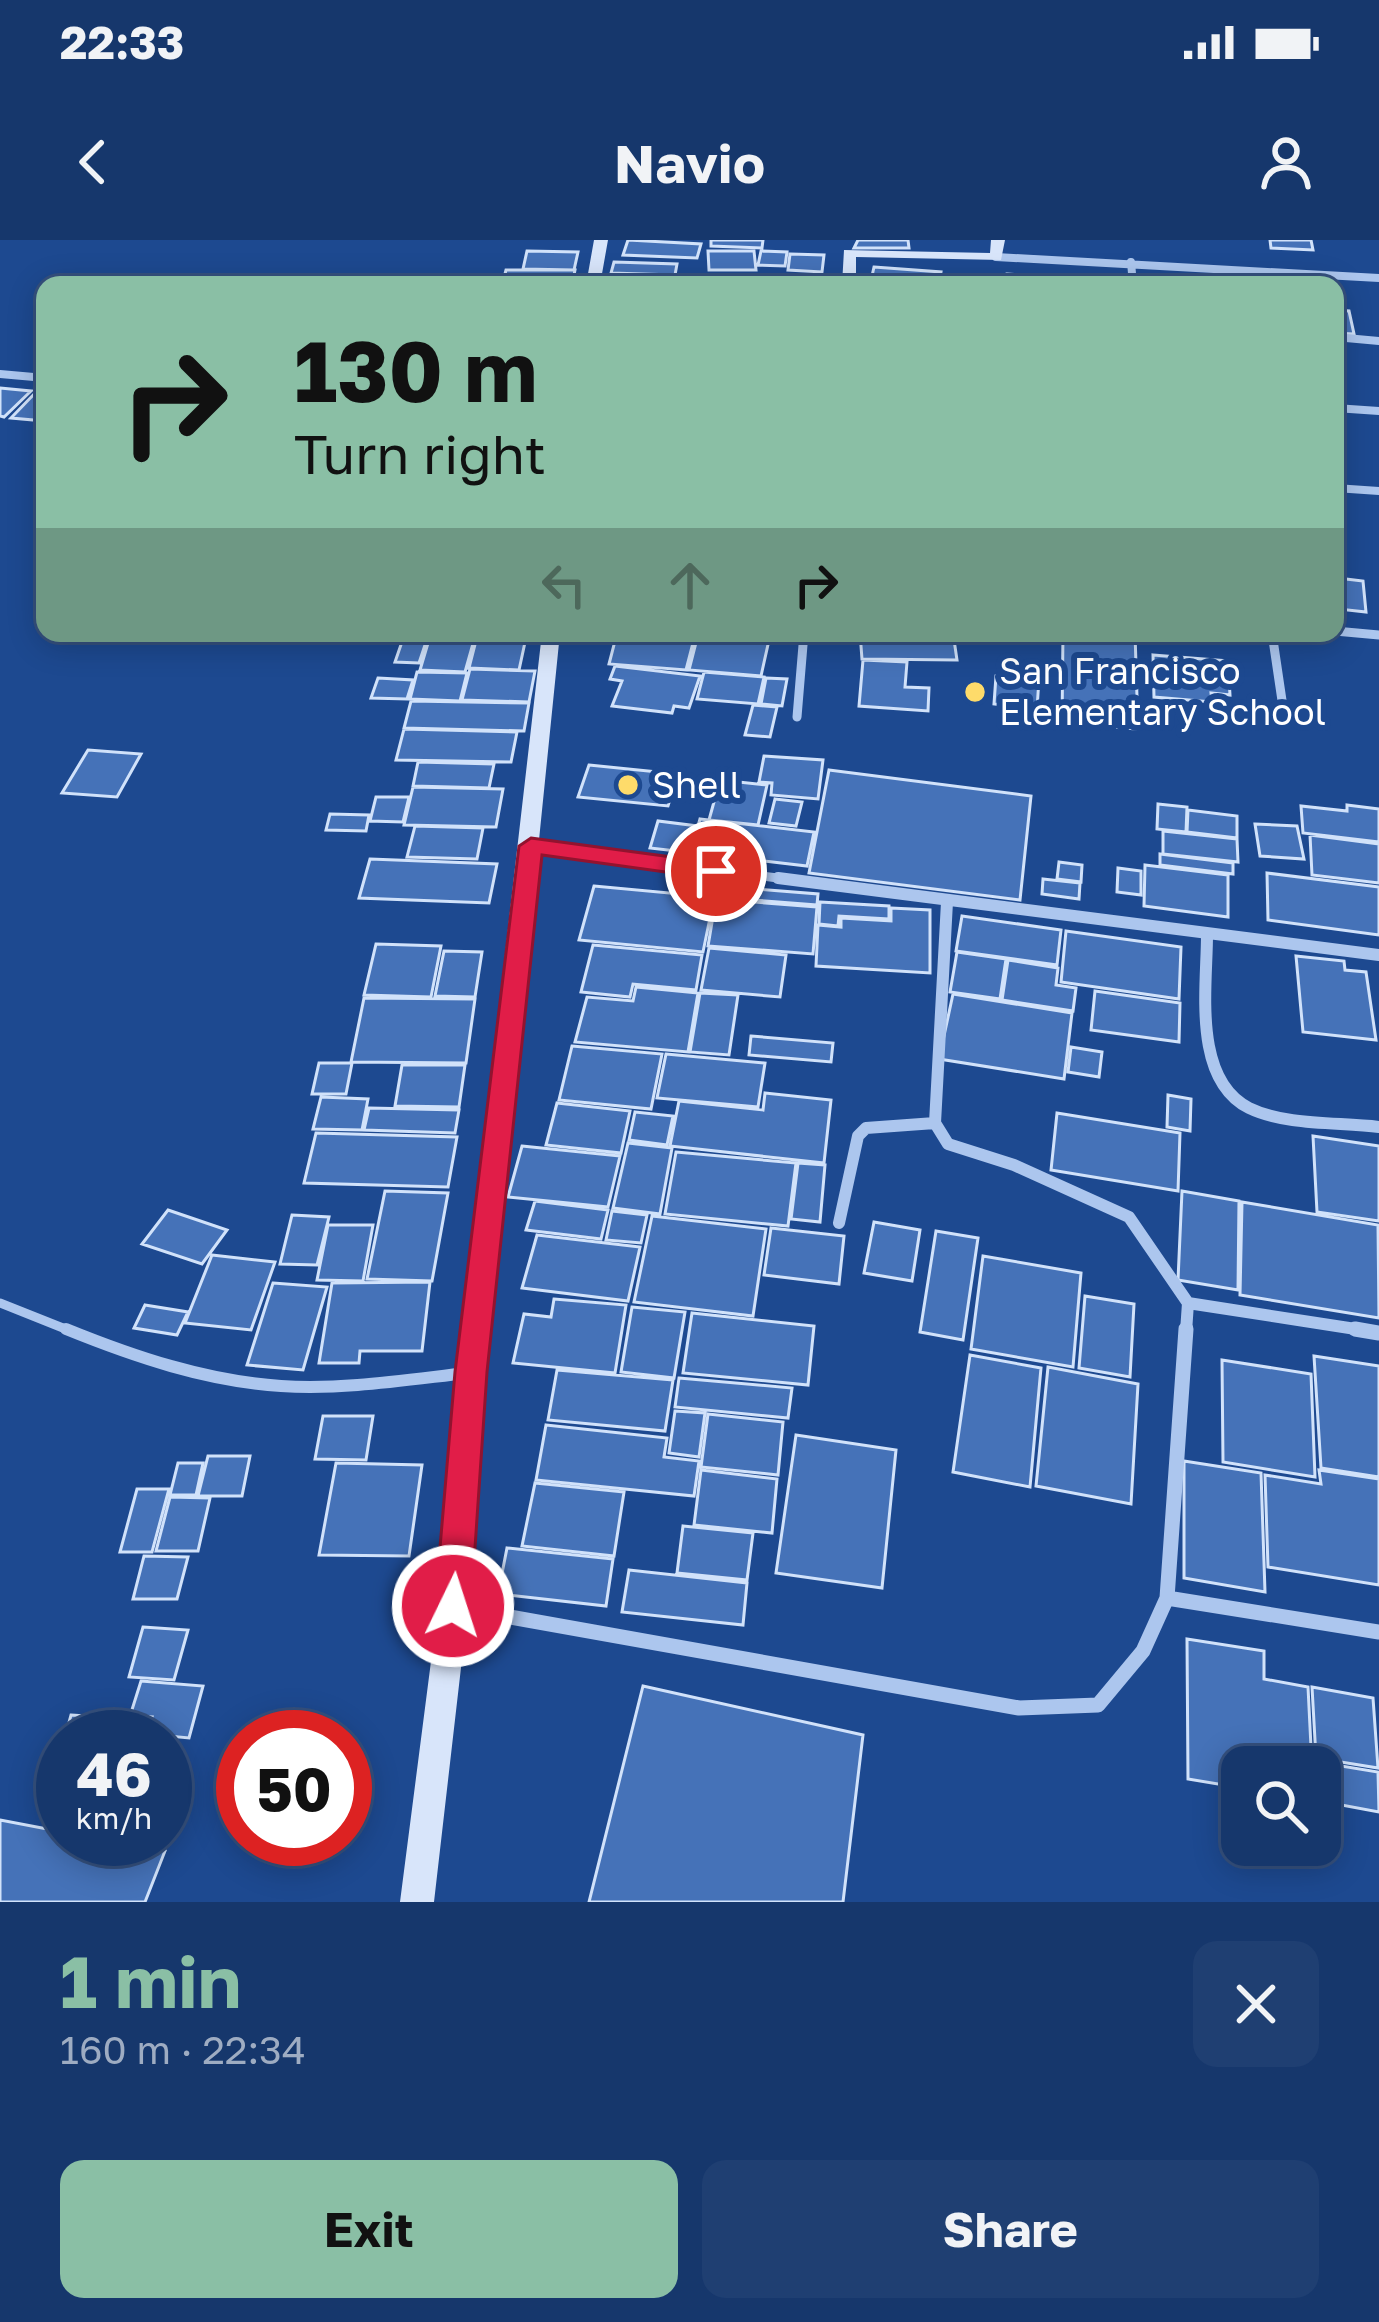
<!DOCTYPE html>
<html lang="en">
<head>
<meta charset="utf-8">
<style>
	:root { --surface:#16376c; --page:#1f3f72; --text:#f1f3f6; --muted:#9eacc2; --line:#35517f; --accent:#8abfa5 }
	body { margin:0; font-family:"Golos Text",sans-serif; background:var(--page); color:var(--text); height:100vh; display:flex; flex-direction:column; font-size:45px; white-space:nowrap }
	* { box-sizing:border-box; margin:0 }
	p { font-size:39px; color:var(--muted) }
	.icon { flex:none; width:66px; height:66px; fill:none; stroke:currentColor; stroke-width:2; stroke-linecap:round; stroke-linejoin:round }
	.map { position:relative; height:1662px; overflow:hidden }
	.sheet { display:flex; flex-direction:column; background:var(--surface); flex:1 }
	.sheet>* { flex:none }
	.top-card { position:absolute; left:36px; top:36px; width:1308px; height:366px; border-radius:24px; box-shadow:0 6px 30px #0003,0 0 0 3px var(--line); background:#8abfa5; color:#111; overflow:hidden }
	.fabs { position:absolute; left:1221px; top:1506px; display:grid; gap:24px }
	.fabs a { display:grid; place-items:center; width:120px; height:120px; border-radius:24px; background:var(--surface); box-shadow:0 6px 30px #0003,0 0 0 3px var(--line); font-size:60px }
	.speed { position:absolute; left:36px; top:1470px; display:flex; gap:24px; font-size:60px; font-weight:700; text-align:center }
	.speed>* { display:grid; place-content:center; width:156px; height:156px; border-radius:50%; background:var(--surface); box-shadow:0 6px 30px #0003,0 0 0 3px var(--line); line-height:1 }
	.speed small { font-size:30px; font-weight:400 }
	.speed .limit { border:18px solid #d22; background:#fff; color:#111 }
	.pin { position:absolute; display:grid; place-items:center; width:102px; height:102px; color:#fff; margin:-51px; border:6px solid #fff; border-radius:50%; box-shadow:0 3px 12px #0007 }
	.me { position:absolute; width:132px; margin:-66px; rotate:4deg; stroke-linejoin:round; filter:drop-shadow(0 0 9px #0008) }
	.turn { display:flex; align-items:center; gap:42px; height:252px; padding:0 60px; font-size:54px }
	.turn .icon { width:156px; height:156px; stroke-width:2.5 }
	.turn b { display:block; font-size:84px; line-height:102px }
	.lanes { display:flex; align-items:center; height:114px; padding:0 60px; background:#0003; justify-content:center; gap:60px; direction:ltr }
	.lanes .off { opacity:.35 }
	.round { display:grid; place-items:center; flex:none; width:126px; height:126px; border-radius:24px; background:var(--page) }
	.summary { display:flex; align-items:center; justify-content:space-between; height:204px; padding:0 60px }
	h1 { font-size:72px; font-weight:700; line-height:90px; color:var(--accent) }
	.primary-button { display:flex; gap:24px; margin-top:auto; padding:24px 60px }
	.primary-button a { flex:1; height:138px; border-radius:24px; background:var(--accent); color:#111; font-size:48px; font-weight:700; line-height:138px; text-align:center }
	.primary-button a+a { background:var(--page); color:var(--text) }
	.status { display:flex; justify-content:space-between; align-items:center; height:84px; padding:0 60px; background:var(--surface); direction:ltr }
	.status svg { height:33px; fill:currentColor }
	header { display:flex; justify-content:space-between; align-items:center; height:156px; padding:0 60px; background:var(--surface); font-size:54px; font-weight:700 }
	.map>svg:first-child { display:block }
	.building { fill:#4572b8; stroke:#d1e2fa; stroke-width:3 }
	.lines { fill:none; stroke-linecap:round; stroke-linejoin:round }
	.lane-far1 { stroke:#acc6ee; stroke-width:9 }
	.lane { stroke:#acc6ee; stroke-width:12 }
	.street-far3 { stroke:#acc6ee; stroke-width:8 }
	.street-far2 { stroke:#acc6ee; stroke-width:9 }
	.street-far1 { stroke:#acc6ee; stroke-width:12 }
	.street { stroke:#acc6ee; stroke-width:15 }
	.secondary { fill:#d8e5fa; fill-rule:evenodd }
	.route { fill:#e11d48; stroke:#92132f; stroke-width:3 }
	.poi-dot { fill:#fedb6a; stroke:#1d4990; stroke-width:4.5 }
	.labels { text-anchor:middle; stroke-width:12; stroke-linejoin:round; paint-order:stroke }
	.poi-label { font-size:36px; fill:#fff; stroke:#1d4990; text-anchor:start }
</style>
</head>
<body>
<div class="status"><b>22:33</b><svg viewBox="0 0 49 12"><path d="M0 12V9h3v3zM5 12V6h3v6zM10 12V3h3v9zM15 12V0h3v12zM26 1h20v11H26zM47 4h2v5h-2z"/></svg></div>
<header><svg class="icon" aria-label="back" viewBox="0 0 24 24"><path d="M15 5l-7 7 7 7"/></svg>Navio<svg class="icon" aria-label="person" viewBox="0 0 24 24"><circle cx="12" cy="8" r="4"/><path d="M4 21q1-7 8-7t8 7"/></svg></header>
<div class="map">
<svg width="1379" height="1662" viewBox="0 0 1379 1662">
	<rect width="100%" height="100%" fill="#1d4990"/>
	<path class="building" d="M628,0L701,4L697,18L623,15Z
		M711,0H763L762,8L711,6Z
		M858,0H908L909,8H854Z
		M1270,0H1311L1313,10L1271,8Z
		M527,11L578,12L574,30L523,29Z
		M708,11H754L756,30H709Z
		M761,11L787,12L785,26L758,25Z
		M790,14L824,15L822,32L788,30Z
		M614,22L677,24L675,35L611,33Z
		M874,27L941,32L939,45H870Z
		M506,30H575L572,45H502Z
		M611,34L675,36L674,45H608Z
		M1007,34L1048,37L1047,45H1006Z
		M680,39L757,41L756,45H679Z
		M1335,70L1349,71L1354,94L1335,93Z
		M0,148L31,151L4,177L0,176Z
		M37,151L45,152V181L11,178Z
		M1335,330L1338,338L1363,341L1366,372L1339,369L1335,375Z
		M405,393H429L419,423L395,422Z
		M431,393H476L465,432L420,430Z
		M478,393H527L519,430L469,428Z
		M860,393H953L957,420L862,419Z
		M1063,393H1135L1138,489L1062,483Z
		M698,395L769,400L761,436L689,430Z
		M616,397L693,403L686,430L609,424Z
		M1153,415L1228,421L1230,455L1211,453L1212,462L1154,457Z
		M863,420L907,422L905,447L929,448L928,471L859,466Z
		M615,426L700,436L689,468L674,466L672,473L612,466L622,441L610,439Z
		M470,429L535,431L529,462L462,460Z
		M417,432L467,433L460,461L410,459Z
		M704,432L764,437L758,464L697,459Z
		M996,436L1039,439L1037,469L994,464Z
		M378,438L413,440L407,459L371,458Z
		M766,438L787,439L782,466L761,464Z
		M411,461L529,463L524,491L404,488Z
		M753,465L777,467L770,497L745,495Z
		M404,489L517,492L511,522L396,520Z
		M88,510L141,514L117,557L62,553Z
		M764,516L823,520L818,559L771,555L772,543L759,542Z
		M418,522L494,524L489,548L413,546Z
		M589,525L678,534L668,566L578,557Z
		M829,530L1031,556L1020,660L809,633Z
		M720,540L767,545L758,585L709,580Z
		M413,547L503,549L496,587L404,585Z
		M376,557H409L403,582L370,581Z
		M775,559L802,562L796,586L769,583Z
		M1158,564L1187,567L1186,592L1157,589Z
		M1347,565L1379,569V602L1303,593L1301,566L1347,571Z
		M1188,570L1237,576V598L1187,592Z
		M330,574L369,575L366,591L326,590Z
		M700,579L814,592L807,626L650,608L658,581L698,586Z
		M1255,584L1297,586L1304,619L1260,616Z
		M415,586L483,588L477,619L407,617Z
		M1163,591L1237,599L1238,622L1163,614Z
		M1310,595L1379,604V643L1312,635Z
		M1160,614L1233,623V634L1160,625Z
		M370,619L497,624L489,663L359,658Z
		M1059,622L1082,625L1081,642L1057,639Z
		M1145,625L1228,635V677L1144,666Z
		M1118,628L1141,631V655L1117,652Z
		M1267,633L1379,647V695L1268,680Z
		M1043,639L1080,643L1079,659L1042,654Z
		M719,643L753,645L751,660L716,658Z
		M594,646L702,656L699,672L711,673L703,712L579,700Z
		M755,649L818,654L817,665L753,660Z
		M716,659L817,667L813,714L708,706Z
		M820,662L889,666V679L839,676L838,686L819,684Z
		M891,668L930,670V733L816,726L818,685L841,687V678L891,681Z
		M962,676L1061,690L1057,725L956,711Z
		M1066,691L1181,707L1179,759L1061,742Z
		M376,704L441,706L431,757L364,755Z
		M593,705L702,715L696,750L633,744L630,757L581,752Z
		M709,708L786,715L780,757L701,750Z
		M444,711L482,712L475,757L435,756Z
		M957,712L1006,719L1000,759L950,752Z
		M1296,716L1344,721L1345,730L1366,732L1376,800L1303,792Z
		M1008,720L1058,728L1056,745L1076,748L1073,771L1002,760Z
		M636,747L698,753L688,812L575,802L587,757L633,761Z
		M1095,751L1180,763L1179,802L1091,790Z
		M700,753L738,755L729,815L690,812Z
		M953,754L1072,773L1064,839L939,819Z
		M364,758L475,759L466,823L351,822Z
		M751,796L833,803L831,822L749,815Z
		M572,806L662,814L651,869L559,860Z
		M1071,807L1102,812L1099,837L1068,832Z
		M666,814L765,823L758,867L657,858Z
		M319,823H352L346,854H312Z
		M402,825H465L459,867L395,866Z
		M765,853L831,860L824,923L670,906L679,861L763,870Z
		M1168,855L1191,859L1190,891L1167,887Z
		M321,857L368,859L362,890L313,889Z
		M557,863L630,871L621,913L546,905Z
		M369,868L459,870L455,893L364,890Z
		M635,872L673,876L667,905L629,900Z
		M1057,873L1180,893L1178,951L1051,930Z
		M316,893L457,897L448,947L304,943Z
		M1313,896L1379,906V981L1317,972Z
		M628,903L672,908L660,974L613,968Z
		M522,906L620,916L608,967L508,957Z
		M676,912L796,923L788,986L665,974Z
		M798,923L825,925L820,982L791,979Z
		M385,951L448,953L432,1041L367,1039Z
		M1182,951L1239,961L1238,1050L1178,1040Z
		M535,961L608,970L601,999L526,990Z
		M1242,962L1378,985L1379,1078L1240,1055Z
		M168,970L227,990L202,1024L142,1004Z
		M612,971L647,975L641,1003L606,1000Z
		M292,975L329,977L317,1025L280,1024Z
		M652,976L766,989L753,1076L634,1062Z
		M874,982L920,990L912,1041L864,1033Z
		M328,985H373L363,1041L317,1040Z
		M771,988L844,996L839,1044L764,1035Z
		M936,991L978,998L963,1100L920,1092Z
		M537,995L640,1007L628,1061L522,1048Z
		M212,1015L275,1022L251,1090L185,1083Z
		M983,1016L1081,1033L1073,1127L971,1109Z
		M430,1042L422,1111H360L359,1123H319L332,1043Z
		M273,1043L327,1047L303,1130L247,1125Z
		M1085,1056L1134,1064L1130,1137L1079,1128Z
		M554,1059L626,1065L615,1133L513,1123L524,1074L551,1077Z
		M145,1065L188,1072L177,1095L134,1088Z
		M632,1067L685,1072L674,1138L621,1132Z
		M692,1073L814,1086L808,1145L683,1133Z
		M970,1115L1041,1128L1030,1247L953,1232Z
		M1314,1116L1379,1126V1237L1321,1228Z
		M1222,1120L1311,1134L1315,1237L1223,1222Z
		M1048,1127L1138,1144L1131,1264L1036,1246Z
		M557,1130L673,1140L665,1191L548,1180Z
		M679,1138L792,1148L788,1178L675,1167Z
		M675,1171L705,1173L699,1217L669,1213Z
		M708,1174L783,1182L778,1235L701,1227Z
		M323,1176H373L366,1220L315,1219Z
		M546,1185L667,1198L664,1217L699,1221L694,1256L536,1240Z
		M796,1195L896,1210L882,1348L776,1333Z
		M208,1216H250L242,1256H198Z
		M1184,1221L1261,1233L1265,1352L1184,1338Z
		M178,1223H203L196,1255H170Z
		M336,1223L422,1225L409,1316L319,1315Z
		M701,1230L777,1239L772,1293L694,1285Z
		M1319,1230L1379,1239V1345L1268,1327L1265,1235L1321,1244Z
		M535,1243L624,1252L614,1316L522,1306Z
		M137,1249H169L152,1312H120Z
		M170,1257L210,1258L198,1311H156Z
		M683,1286L753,1293L747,1340L677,1333Z
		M507,1308L613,1319L606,1366L498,1354Z
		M144,1316L188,1317L177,1359H133Z
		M629,1330L747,1343L743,1385L622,1372Z
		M143,1387L188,1390L174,1440L129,1437Z
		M1187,1399L1264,1411V1439L1308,1447L1312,1527H1242V1548L1188,1539Z
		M141,1441L203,1446L189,1498L147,1494L152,1477L130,1476Z
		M643,1446L863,1495L843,1662H589Z
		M1312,1447L1373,1458L1378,1528L1316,1518Z
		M71,1475L147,1480L143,1497H65Z
		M1317,1522L1378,1532L1379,1572L1320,1561Z
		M0,1580L63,1592V1599H101L165,1611L145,1662H0Z"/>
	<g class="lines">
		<path class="lane-far1" d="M0,1063L73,1092"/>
		<path class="lane" d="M66,1089C135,1117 206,1141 281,1146C343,1150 405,1140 467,1133"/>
		<path class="street-far3" d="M996,17L1379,38
			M1131,22L1133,45
			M1335,97L1379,101
			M0,134L45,138
			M1335,168L1379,171
			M1335,248L1379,251"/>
		<path class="street-far2" d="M1335,391L1379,395
			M1272,393L1284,474
			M797,477L804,393
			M531,606L801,641"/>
		<path class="street-far1" d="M778,638L1379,715
			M947,662L935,883L948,904L1014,925L1129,977L1188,1063L1186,1092
			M1207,695C1207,747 1192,839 1249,868C1286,886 1339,882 1379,887
			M839,983L858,896L866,888L935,883
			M1188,1063L1375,1092"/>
		<path class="street" d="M1355,1089L1379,1093
			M1167,1358L1379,1392
			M454,1367L1019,1468L1098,1465L1143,1411L1167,1358L1186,1089"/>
		<path class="secondary" d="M594,0H608L600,45H586Z
			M991,0H1005L1001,20L856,17V45H842L844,10L990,13Z
			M542,393H560L485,1132L468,1367L434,1662H400L438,1367L457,1132Z"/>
	</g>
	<path class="route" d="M531,598L716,623L728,631L716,639L542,615L487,1132L471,1366L465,1378L453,1383L441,1378L435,1366L455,1132L519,606Z"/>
	<g class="poi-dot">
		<circle cx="975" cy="452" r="12"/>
		<circle cx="628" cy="545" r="12"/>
	</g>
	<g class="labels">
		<g class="poi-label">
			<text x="999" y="444">San Francisco<tspan x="999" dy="41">Elementary School</tspan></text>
			<text x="652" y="558">Shell</text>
		</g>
	</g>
</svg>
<div class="fabs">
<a><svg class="icon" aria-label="search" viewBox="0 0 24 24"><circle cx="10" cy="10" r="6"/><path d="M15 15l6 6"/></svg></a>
</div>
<div class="speed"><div>46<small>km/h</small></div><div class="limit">50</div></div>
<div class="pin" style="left:716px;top:631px;background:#d93025"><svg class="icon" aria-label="arrive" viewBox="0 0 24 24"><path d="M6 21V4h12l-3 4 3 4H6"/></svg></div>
<svg class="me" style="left:453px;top:1366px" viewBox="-20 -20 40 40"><circle r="17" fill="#e11d48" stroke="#fff" stroke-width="3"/><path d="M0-11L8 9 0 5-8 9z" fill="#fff"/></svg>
<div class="top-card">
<div class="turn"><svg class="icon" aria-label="right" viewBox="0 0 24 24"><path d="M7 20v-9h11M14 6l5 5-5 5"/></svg><div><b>130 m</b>Turn right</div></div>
<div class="lanes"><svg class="icon off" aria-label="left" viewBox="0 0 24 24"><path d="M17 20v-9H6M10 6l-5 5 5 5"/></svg><svg class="icon off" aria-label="ahead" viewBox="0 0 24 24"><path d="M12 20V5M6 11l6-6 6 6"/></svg><svg class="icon" aria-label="right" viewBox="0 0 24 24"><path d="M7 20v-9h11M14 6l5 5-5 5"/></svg></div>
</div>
</div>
<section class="sheet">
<div class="summary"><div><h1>1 min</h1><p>160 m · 22:34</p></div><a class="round"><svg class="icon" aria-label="close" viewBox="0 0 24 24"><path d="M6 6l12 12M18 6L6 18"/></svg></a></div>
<div class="primary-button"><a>Exit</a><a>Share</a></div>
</section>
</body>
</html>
